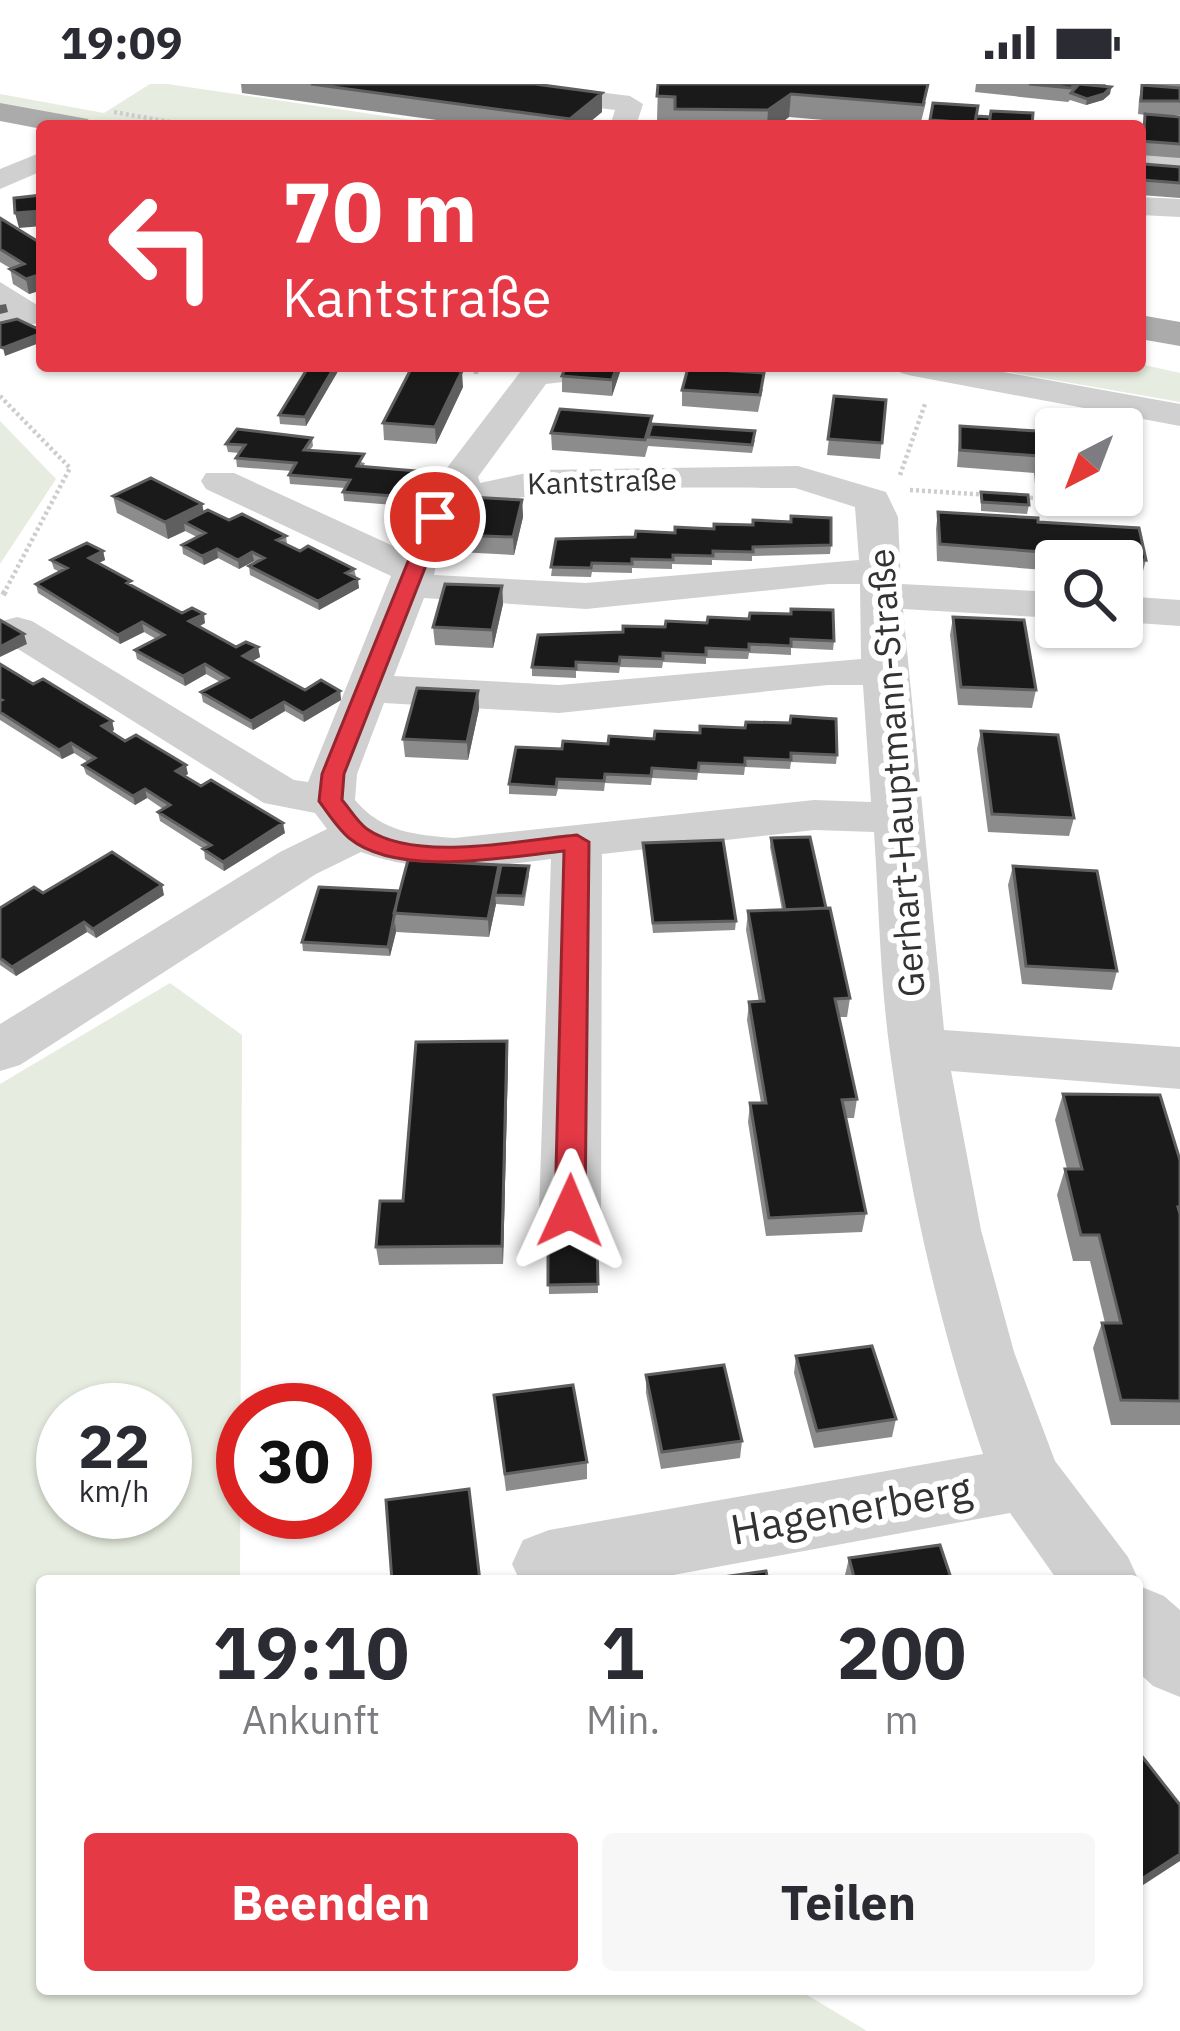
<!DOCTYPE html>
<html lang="de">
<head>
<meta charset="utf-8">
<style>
	:root { --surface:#fff; --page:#f7f7f7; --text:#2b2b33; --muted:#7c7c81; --accent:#e63946 }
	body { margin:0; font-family:"IBM Plex Sans",sans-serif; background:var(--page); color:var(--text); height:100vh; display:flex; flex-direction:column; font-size:45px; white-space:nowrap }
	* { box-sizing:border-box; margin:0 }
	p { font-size:39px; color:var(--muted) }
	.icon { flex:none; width:66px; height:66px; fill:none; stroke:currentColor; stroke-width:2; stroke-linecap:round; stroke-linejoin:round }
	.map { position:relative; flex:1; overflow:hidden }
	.side { position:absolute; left:36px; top:1491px; width:1107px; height:420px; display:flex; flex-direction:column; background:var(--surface); border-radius:12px; box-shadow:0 3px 9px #0004 }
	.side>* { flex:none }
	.top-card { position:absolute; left:36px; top:36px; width:1110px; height:252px; border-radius:12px; box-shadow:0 3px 9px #0004; background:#e63946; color:#fff; overflow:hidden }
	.needle { width:78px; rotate:222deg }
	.buttons { position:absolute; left:1035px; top:324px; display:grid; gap:24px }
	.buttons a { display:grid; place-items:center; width:108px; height:108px; border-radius:12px; background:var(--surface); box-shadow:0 3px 9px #0004; font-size:60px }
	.speed { position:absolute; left:36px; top:1299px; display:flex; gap:24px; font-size:60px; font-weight:700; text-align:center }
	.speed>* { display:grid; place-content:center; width:156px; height:156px; border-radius:50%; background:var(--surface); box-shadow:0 3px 9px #0004; line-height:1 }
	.speed small { font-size:30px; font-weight:400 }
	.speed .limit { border:18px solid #d22; background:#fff; color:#111 }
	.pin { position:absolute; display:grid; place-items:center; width:102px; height:102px; color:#fff; margin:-51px; border:6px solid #fff; border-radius:50%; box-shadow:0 3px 12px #0007 }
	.me { position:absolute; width:132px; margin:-66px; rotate:1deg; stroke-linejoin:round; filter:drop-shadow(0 0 9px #0008) }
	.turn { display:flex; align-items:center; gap:42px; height:252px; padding:0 48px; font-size:54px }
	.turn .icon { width:156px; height:156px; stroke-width:2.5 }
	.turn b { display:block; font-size:84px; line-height:102px }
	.eta { display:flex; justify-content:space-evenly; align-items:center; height:204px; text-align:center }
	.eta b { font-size:72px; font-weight:700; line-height:84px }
	.primary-button { display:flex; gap:24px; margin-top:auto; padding:24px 48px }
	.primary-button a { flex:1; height:138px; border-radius:12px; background:var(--accent); color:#fff; font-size:48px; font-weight:700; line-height:138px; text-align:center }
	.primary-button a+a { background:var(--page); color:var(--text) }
	.status { display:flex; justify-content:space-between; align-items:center; height:84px; padding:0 60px; background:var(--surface); direction:ltr }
	.status svg { height:33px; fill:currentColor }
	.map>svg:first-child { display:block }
	.green { fill:#e6ecdf; fill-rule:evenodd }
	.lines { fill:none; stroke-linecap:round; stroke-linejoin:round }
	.path-far1 { stroke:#cdcdcd; stroke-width:4.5; stroke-dasharray:3 3; stroke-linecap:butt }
	.path { stroke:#cdcdcd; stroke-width:6; stroke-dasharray:4.5 4.5; stroke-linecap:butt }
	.minor { fill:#d0d0d0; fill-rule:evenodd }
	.major { fill:#ababab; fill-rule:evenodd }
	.wall { fill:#8c8c8c }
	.shaded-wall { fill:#5f5f5f }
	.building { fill:#1a1a1a; stroke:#5f5f5f; stroke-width:3 }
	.route { fill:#e63946; stroke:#96252e; stroke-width:3 }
	.labels { text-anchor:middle; stroke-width:12; stroke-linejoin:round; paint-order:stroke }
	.far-street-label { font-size:30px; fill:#333; stroke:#fff }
	.street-label { font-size:36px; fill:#333; stroke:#fff }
	.near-street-label { font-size:42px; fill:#333; stroke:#fff }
</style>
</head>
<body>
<div class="status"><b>19:09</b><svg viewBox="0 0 49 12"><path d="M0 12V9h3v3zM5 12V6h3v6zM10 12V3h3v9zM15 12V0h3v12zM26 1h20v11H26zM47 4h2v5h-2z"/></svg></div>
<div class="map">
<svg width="1180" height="1947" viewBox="0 0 1180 1947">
	<rect width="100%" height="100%" fill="#fff"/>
	<path class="green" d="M150,0H167L453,42H123L0,20V10L104,29Z
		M1140,280L1180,289V318L975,282Z
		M0,337L56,395L0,480Z
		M170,899L242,951L240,1497H42V1905H797L867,1947H0V1000ZM63,1326H165V1428H63Z"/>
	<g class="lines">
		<path class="path-far1" d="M114,28L192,42
			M476,282V290
			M0,312L70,384L4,509
			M900,391L925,320
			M910,406L991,411
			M1018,413L1094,418"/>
		<path class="path" d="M3,511L6,506"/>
		<path class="minor" d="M462,0H535L630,12L643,20L636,42H610L615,26L475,8Z
			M42,68V87L0,105V85Z
			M1140,68L1180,71V87L1140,84Z
			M1140,113L1180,115V133L1140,131Z
			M0,198L42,224V238L0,248V228L4,227L0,224Z
			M580,282L584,289L579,296L546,300L478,393L480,399L540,386L798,382L886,408L898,433L901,500L1056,508V534L903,525L944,946L1180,963V1005L951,987L981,1146L1014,1268L1055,1377L1128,1473L1139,1497L1137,1501L1164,1512L1180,1526V1613L1153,1602L1137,1587V1497H1058L1010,1429L641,1497H520L512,1480L523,1456L549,1446L983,1370C938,1238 909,1106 890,968C880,896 879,821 874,748L814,746L602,770L601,1127L592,1144L570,1151L548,1144L539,1127L551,775C486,783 425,792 361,768L316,790L20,981L0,987V940L280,768L327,745L315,729L264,719L2,555V537L17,533L32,537L294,696L308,698L391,492L206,405L201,397L206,389H234L402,466L421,425L444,410L440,393L524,283ZM795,404L855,423L859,476L586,499L434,491C437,478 443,452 452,440C487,394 733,405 795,404ZM829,500H860L861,575L559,601L394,592L424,514L586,525ZM828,601H863L871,718L814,716L454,754C415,751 382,748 355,716L357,690L384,619L559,629Z
			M896,282H970L1180,320V342L913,292L901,289Z
			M1122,512L1180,516V542L1122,538Z"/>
		<path class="major" d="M0,19L88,35L92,42L42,45L0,37Z
			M1140,231L1180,238V262L1140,255Z"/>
	</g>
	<path class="wall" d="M241,0H535L602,28L585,42H480L242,9Z
		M658,0L926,18L920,42H893L789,33L777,42H674V36H657Z
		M976,0H1106L1104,3H1111L1110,10L1103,16L1086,21L1070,16L1068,18L975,8Z
		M1149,0H1180V31H1156L1180,33V74L1140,71V47L1142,48L1145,31L1138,30L1139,15L1142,1L1149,2Z
		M933,19L976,32L1063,42H929Z
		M1144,80L1180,83V114L1140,111Z
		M0,134L42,160V206L29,210L13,200L10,184L0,178Z
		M309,282H341L306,342L280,340L279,331Z
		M566,282H622L612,312L562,308V292Z
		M463,303L436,360L384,356L383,339Z
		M763,305L758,328L682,322V306Z
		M834,312L886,316L880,375L827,371Z
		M652,332V340L755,356L752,369L648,362L645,373L552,366L551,349Z
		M960,342L1038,357L1056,359V402L1035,400L1034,389L957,383Z
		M312,354L313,362L310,366L365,379L363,383L417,387L418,396L406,422L344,417L343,408L345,404L290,400L289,391L292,387L237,383L236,374L239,369L228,368L226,360Z
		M981,408L1029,421L1027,430L981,427Z
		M1100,411H1122L1130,423L1128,432L1102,430Z
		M113,412L202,420L204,428L286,452L287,460L300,467L354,485L359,504L319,526L250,491L249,482L255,478L254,477L239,485L218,474L204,481L183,470L182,461L197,453L185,447L168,455L117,429Z
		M522,416L523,433L514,471L459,468L458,451Z
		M938,428L1146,476L1141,494L1122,492V477H1056V487L937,477L936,445Z
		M556,455L831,461L830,470L752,472V477L712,476V481L672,480V485L632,484V489L592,488L591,493L551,492Z
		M103,467L105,476L98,479L133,502L182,529L205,539L198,543L236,563H258L260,573L252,577L305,606L340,607L341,616L304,638L285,627L253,646L203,618L201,608L220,598L206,590L185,602L137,575L135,566L156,555L144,548L120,560L38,509L36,500L60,488L54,485L51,476Z
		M502,502L503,520L493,564L435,561L433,543Z
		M953,533L1036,606L1032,624L958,621L950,551Z
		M623,548L834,557L833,566L791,564V571L749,569L748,575L706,574V580L663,578L662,584L620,583L619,589L576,587V594L532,592V583Z
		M0,580L33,600L112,637L114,646L111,648L188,690L184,692L285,749L224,787L205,775L204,765L160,737L158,728L163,725L147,714L135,721L86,690L83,681L88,678L74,669L62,675L0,636Z
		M478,607L479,625L468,676L405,673L403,655Z
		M981,647L1074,734L1069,752L988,748L977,665Z
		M608,660L837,671L836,680L791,678L790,685L745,683L744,691L698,689L697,696L652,694L651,701L605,699L604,707L558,705L556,712L509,710V700L562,665Z
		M771,754L826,824L850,914L847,933H839L857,1015L854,1034H845L866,1129L862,1148L766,1152L748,1038L750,1019H761L747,936L749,918H759L746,846L748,827L782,826L770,763Z
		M643,759L736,837L735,846L653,849Z
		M499,781V789L529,782V792L524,822L496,820L489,853L396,848L390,872L303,867L302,858L399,807Z
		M1013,782L1117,887L1112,906L1022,900L1008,801Z
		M43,809L164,811L96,854L87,848L16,892L0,881V824Z
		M508,976L503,1180L379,1181L376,1163L403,1117Z
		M1063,1010L1180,1076V1341H1111L1093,1264L1102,1239H1105L1090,1177H1073L1057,1111L1065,1085H1067L1055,1036Z
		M597,1158L598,1209L549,1210L548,1159Z
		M796,1272L896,1335L892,1353L814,1364L794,1289Z
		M646,1291L742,1357L740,1374L661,1385L646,1309Z
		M494,1311L587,1378V1395L506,1407Z
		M849,1474L952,1497H847L845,1491Z"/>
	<path class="shaded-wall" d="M1111,3L1110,10L1103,16L1086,21L1087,15Z
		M602,9V28L585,42H570V35Z
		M791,10L789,33L777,42H767L768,26Z
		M42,127V142L19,144L15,129Z
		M42,190V206L29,210L26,195Z
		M6,220L8,228L0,230V221Z
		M42,249V258L5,272L3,264Z
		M335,282H341L306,342L305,333Z
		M617,282H622L612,312V296Z
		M462,287L463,303L436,360L435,343Z
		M417,387L418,396L406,422L405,413Z
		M522,416L523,433L514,471L513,453Z
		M202,420L205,437L184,438L185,447L168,455L165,438Z
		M217,465L218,474L204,481L202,472Z
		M103,467L105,476L91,483L89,474Z
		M252,468L254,477L239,485L238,476Z
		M358,495L359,504L319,526L318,517Z
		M502,502L503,520L493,564L492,546Z
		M204,530L205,539L191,547L189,537Z
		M142,538L144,548L120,560L118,551Z
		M24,550L27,560L0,573V563Z
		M258,563L260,573L245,581L243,572Z
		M205,580L206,590L185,602L183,592Z
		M340,607L341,616L304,638L303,629Z
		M478,607L479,625L468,676L467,658Z
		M284,618L285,627L253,646L251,637Z
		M112,637L114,646L104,652L102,642Z
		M71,659L74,669L62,675L59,666Z
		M186,681L188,690L178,696L176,687Z
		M145,705L147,714L135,721L133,712Z
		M283,739L285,749L224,787L223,778Z
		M499,781L500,799L495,811L496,820L489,853L488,835Z
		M162,801L164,811L96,854L93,845Z
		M84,838L87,848L16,892L12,883Z
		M395,838L396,848L390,872L388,863Z
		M507,957L508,976L503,1180L502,1162Z
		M1180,1770V1777L1137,1805V1798Z"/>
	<path class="building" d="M311,0H535L602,9L570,35Z
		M658,0H928L923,21L791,10L768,26L675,25V13L657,12Z
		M1029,0H1075L1071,4Z
		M1079,0L1111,3L1104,10L1087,15L1071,9Z
		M1142,1L1180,4V17H1141Z
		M933,19L978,22L975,39L930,36Z
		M991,27L1033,29L1032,42H989Z
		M1145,30L1180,33V60L1140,57V47L1144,48Z
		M976,32L990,33L989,42L975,41Z
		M1144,80L1180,83V99L1143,96Z
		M42,111V127L15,129L14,114Z
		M0,134L42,160V190L26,195L10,185L24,180L0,165Z
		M17,235L42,247V249L3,264L0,263V239Z
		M309,282H335L305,333L279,331Z
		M566,282H617L612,296L562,292Z
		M412,283L462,287L435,343L383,339Z
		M688,284L764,289L760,311L682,306Z
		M834,312L886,316L882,359L828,355Z
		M560,325L652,332L645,356L551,349Z
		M652,340L755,347L752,361L648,353Z
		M960,342L1037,347L1038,357L1056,359V385L1038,383V372L960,366Z
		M237,345L312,354L304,366L364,370L357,382L417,387L405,413L343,408L350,396L289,391L296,379L236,374L245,361L226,360Z
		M1122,393H1126L1130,423L1104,421L1103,411H1122Z
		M151,394L202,420L165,438L113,412Z
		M981,408L1028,411L1029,421L982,418Z
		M469,413L522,416L513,453L458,451Z
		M208,426L229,436L242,430L286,452L277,456L300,467L308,462L354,485L346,489L358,495L318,517L249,482L264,474L252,468L238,476L217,465L202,472L182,461L205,449L184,438Z
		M938,428L1038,434V438L1139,444L1146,476L940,460Z
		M791,432L831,434V461L753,463V468L713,467V472L673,471V476L632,475V480L592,479L591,484L551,483L556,455L635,453L636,447L675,449V443L714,445V440L753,441V436L791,438Z
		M87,459L103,467L89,474L131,497L127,499L182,529L192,524L204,530L189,537L236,563L246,558L258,563L243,572L305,606L321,596L340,607L303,629L284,618L251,637L201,608L228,594L205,580L183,592L135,566L164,551L142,538L118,551L36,500L67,484L51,476Z
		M445,500L502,502L492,546L433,543Z
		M791,525L833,526L834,557L791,555V562L749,560V566L706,564V571L663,569V575L620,573L619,580L576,578V585L532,583L538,551L623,548V542L665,543L666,537L707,539L708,533L749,535L750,529L791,530Z
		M953,533L1024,536L1036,606L961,603Z
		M0,536L24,550L0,563Z
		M0,580L33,600L43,595L112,637L102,642L125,657L136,651L186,681L176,687L201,702L211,696L283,739L223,778L203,765L211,761L158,728L170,721L145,705L133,712L83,681L95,674L71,659L59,666L0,628V617L2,616L0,615Z
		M417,604L478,607L467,658L403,655Z
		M791,632L836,635L837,671L791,669V676L745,674V681L699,679L698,687L652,684L651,692L605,690L604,697L557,695L556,703L509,700L516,663L562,665L563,657L608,660L609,652L654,655L655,647L700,649V642L745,644L746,638L790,639Z
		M981,647L1058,651L1074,734L992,730Z
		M810,753L826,824L785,826L771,754Z
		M723,756L736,837L653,839L643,759Z
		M112,768L162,801L93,845L84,838L12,883L0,874V824L34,803L43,809Z
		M408,776L499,781L488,835L394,829Z
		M501,781L529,782L523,812L495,811Z
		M1013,782L1097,787L1117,887L1026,882Z
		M319,803L399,807L388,863L302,858Z
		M830,824L850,914L835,915L857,1015L842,1016L866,1129L769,1134L750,1019H766L749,918L764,917L748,827Z
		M507,957L502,1162L376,1163L380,1117H403L416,958Z
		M1063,1010L1160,1011L1180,1076V1123H1178L1180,1130V1317L1121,1316L1102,1239H1121L1099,1151H1081L1065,1085H1082Z
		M597,1158L598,1200L548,1201V1159Z
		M872,1262L896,1335L817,1347L796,1272Z
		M724,1281L742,1357L662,1368L646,1291Z
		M573,1301L587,1378L505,1390L494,1311Z
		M469,1405L480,1497H392L386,1416Z
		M940,1461L952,1497H855L849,1474Z
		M766,1487L768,1497H694Z
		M1137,1666L1180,1721V1770L1137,1798Z"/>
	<path class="route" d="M435,428L445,433L344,690L342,716C350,725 358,739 367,745C416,779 521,756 577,751L589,758L585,1127L580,1135H560L555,1127L564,767C506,773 398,794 349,754C338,745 327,728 319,717L322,690L426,433Z"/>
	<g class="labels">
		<g class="far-street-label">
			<text transform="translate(602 398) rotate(-2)" y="10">Kantstraße</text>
		</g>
		<g class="street-label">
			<text transform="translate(896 689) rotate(-94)" y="13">Gerhart-Hauptmann-Straße</text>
		</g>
		<g class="near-street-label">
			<text transform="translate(851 1425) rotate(-10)" y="15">Hagenerberg</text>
		</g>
	</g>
</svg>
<div class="buttons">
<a><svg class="needle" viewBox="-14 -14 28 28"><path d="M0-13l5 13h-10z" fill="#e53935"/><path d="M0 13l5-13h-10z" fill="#7c7c81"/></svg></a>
<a><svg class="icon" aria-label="search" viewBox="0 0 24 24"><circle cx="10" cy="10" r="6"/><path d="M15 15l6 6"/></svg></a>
</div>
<div class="speed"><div>22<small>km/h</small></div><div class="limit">30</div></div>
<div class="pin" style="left:435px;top:433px;background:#d93025"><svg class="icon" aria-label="arrive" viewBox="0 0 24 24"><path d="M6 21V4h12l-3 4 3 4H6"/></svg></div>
<svg class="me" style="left:570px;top:1127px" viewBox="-20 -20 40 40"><path d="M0-17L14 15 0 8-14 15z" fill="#e63946" stroke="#fff" stroke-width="4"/></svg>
<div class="top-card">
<div class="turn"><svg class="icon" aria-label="left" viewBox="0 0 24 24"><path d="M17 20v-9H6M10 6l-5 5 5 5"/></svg><div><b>70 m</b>Kantstraße</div></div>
</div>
<section class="side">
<div class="eta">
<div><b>19:10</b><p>Ankunft</p></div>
<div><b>1</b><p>Min.</p></div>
<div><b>200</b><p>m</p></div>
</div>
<div class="primary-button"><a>Beenden</a><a>Teilen</a></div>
</section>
</div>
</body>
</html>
